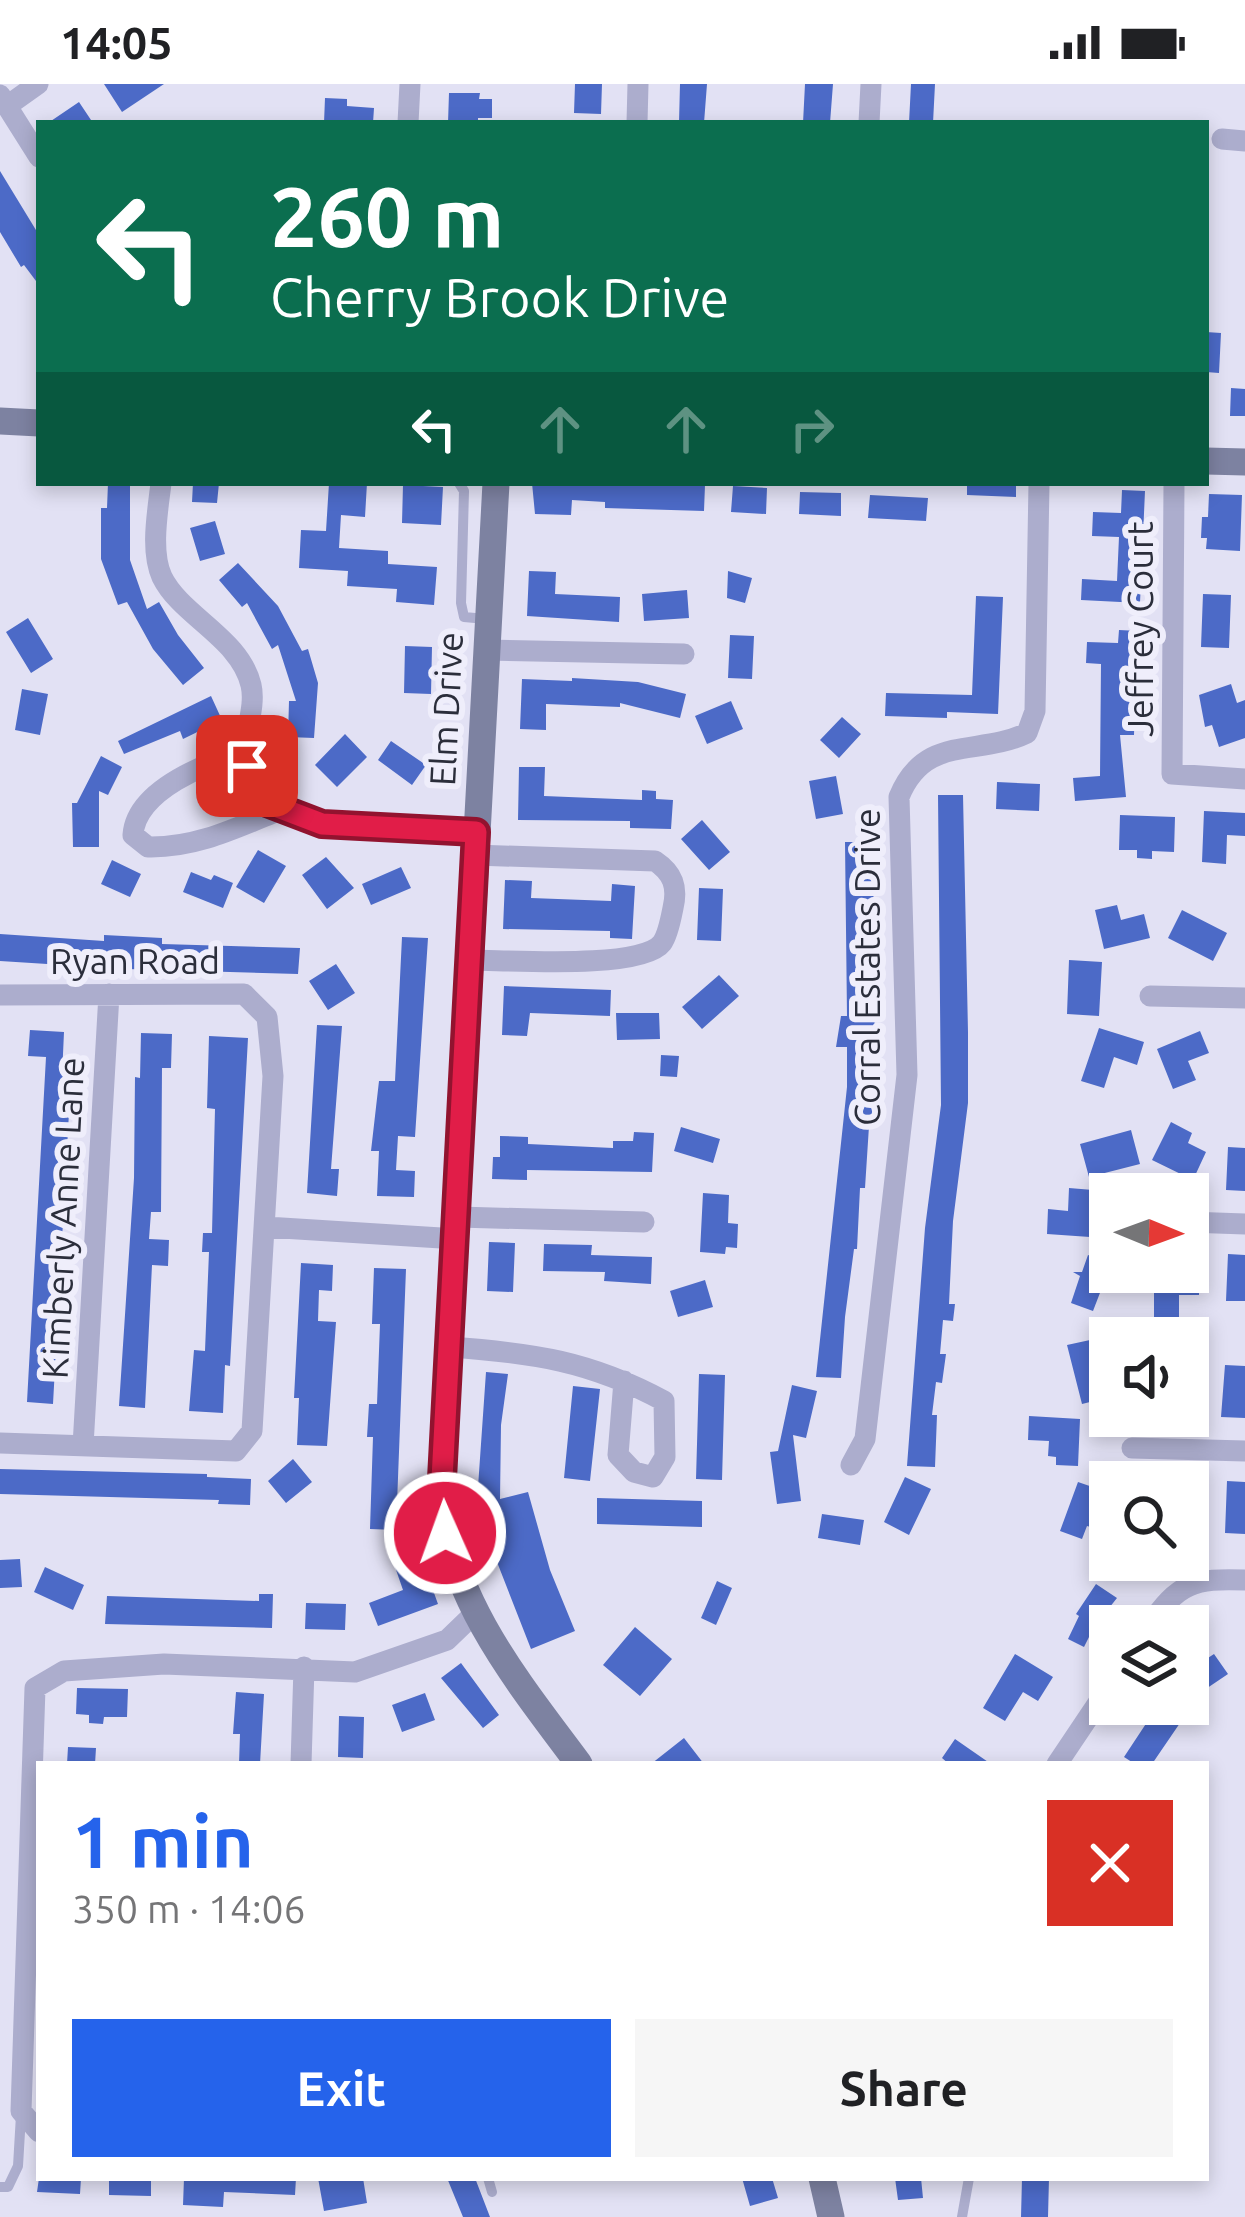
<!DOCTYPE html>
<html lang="en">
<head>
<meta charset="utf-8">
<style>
	:root { --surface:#fff; --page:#f6f6f6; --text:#202124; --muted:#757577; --accent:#2563eb }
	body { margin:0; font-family:Ubuntu,sans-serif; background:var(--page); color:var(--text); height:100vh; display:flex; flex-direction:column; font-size:45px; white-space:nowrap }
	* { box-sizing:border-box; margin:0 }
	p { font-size:39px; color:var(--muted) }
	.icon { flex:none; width:66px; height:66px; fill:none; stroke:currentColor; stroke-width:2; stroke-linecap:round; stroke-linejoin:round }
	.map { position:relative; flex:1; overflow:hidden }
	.drawer { position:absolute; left:36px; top:1677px; width:1173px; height:420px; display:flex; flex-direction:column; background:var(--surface); border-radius:0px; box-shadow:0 6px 18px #0003 }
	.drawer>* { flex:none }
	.top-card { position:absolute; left:36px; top:36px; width:1173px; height:366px; border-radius:0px; box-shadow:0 6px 18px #0003; background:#0b6e4f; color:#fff; overflow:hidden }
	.needle { width:78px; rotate:91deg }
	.fabs { position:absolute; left:1089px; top:1089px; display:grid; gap:24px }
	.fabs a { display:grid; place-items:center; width:120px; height:120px; border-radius:0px; background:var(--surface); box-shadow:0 6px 18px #0003; font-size:60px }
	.pin { position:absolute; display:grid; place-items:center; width:102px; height:102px; color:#fff; margin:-51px; border-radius:24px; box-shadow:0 6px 18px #0006 }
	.me { position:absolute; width:132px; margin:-66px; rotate:358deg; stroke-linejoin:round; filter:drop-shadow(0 0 9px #0008) }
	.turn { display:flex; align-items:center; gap:42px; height:252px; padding:0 36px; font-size:54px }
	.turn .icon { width:156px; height:156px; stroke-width:2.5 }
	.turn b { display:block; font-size:84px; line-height:102px }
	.lanes { display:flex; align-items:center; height:114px; padding:0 36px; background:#0003; justify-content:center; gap:60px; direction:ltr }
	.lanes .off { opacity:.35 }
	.round { display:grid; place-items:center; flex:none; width:126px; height:126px; border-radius:0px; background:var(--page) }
	.overview { display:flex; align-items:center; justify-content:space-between; height:204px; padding:0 36px }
	h1 { font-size:72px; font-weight:700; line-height:90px; color:var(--accent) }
	.button { display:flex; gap:24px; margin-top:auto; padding:24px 36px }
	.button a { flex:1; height:138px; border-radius:0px; background:var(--accent); color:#fff; font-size:48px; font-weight:700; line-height:138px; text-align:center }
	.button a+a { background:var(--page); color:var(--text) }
	.status { display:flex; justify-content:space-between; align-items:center; height:84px; padding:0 60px; background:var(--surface); direction:ltr }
	.status svg { height:33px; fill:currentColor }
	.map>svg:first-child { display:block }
	.building { fill:#4c6ac7 }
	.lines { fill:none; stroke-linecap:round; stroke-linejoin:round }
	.lane { stroke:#acadcd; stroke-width:10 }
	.street { stroke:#acadcd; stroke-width:21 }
	.secondary { stroke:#7d82a1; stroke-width:27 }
	.route-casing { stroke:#92132f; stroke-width:30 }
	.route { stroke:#e11d48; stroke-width:21 }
	.labels { text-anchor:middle; stroke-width:12; stroke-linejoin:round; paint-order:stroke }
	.street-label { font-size:36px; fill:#2b2e3b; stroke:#efeefb }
</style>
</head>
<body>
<div class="status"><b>14:05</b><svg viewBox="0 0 49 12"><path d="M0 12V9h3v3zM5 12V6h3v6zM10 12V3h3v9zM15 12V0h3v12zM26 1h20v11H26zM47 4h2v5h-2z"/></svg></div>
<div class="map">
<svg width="1245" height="2133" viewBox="0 0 1245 2133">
	<rect width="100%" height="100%" fill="#e2e1f4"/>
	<path class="building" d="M104,0H164L122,28Z
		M575,0H602L601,30L574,29Z
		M680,0H707L704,39H679Z
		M805,0H833L830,39H803Z
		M911,0H935L933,39H909Z
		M449,9H480L479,15H492V34H478V39H448Z
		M325,14L347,15V22L374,24L373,39H324Z
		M79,18L93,39H48Z
		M0,87L39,151V201L24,181L21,183L0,148Z
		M1206,248L1221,249L1219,289L1206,288Z
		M1231,304L1245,305V332H1230Z
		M108,399H130V476L147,525L159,518L178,551L204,584L183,601L153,565L127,518L118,521L101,475V424H107Z
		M193,399H219L217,419L192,418Z
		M329,399H367L365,433L341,431L339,464L388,467V480L437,483L434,521L396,518L397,505L347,502L348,487L299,484L301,446L326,447Z
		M532,399L705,401L704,427L605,424V418L572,416L571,431L535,430Z
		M967,399H1016V413L967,411Z
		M403,401L443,403L441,441L402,439Z
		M733,402L767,404L766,430L731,428Z
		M1122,406L1145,407L1140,519L1081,516L1082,495L1117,497L1119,453L1092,452L1093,428L1121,429Z
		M800,408L841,409V432L799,430Z
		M1209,410L1242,411L1240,467L1206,465L1207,454H1201L1202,433H1208Z
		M870,411L928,414L926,437L868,434Z
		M215,437L225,470L200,477L190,444Z
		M238,479L278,522L302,567L308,565L318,599L314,654L288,653L289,617H296L278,561L272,565L247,519L242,523L219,496Z
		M529,487L556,488L555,510L620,513L619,538L527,532Z
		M728,487L752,494L745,519L727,514Z
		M687,506L689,534L644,537L642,510Z
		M1203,510L1231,511L1229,564L1201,563Z
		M976,512L1003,513L998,630L947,628V634L885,632L886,609L972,611Z
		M28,534L53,575L31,589L6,548Z
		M1119,546L1139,547L1132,616L1135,617L1134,651H1120L1126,713L1075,717L1073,694L1100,692L1101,580L1086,579L1087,558L1118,559Z
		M730,551L754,552L752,595L728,594Z
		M405,562L432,563L431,610L404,609Z
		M572,594L638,598L686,610L680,634L620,619V623L546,620V646L520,645L522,595L572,597Z
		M1231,600L1237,619L1245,616V654L1219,663L1212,641L1205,643L1199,611Z
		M22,605L48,610L40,651L15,646Z
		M211,612L222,636L183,655L180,647L124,670L118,657Z
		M731,617L743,645L707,660L695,632Z
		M842,633L861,650L839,674L820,656Z
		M345,650L367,673L337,703L315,681Z
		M391,657L426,681L412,701L378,676Z
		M101,672L122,683L108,711L99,707V763H73L72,719H77Z
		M519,683H545L544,712L642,716V706L656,707V715L673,716L671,745L630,744V737L518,736Z
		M836,692L843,730L816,735L809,697Z
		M997,698L1040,700L1039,727L996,725Z
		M938,711H963L968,948V1019L953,1137L949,1220H955L953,1237L943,1236L940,1270H946L942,1299L936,1298L932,1331H937L935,1383L907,1382L925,1144L941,1021Z
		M1204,727L1245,729V752L1227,751L1226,780L1202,778Z
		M1120,731L1175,733L1174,768L1152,767V775L1137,774V766H1119Z
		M702,736L730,768L709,786L681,755Z
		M845,758H873L875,990L872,1043L869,1042L865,1104H860L857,1165H854L845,1233L841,1294L816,1293L847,1003V963H836L841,932H847Z
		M258,766L286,782L264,819L236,803Z
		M326,773L354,804L327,825L302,791Z
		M112,776L141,790L130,813L101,800Z
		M401,783L411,804L371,821L362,800Z
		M191,788L211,796L214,791L233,799L223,824L183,808Z
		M505,796L532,797L531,814L611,817L612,800L635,802L632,855L610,854V847L503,845Z
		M699,804L723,805L721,857L697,856Z
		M1117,821L1121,836L1144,830L1150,854L1104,865L1095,826Z
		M1182,826L1227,849L1213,877L1168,854Z
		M0,850L104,857V851L162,854V860L300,864L298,890L126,885L0,877Z
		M402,853L428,854L415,1053L398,1052L396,1086L415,1087L414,1113L377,1112L379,1067H371L379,997H395Z
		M1069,876L1102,878L1099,932L1067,930Z
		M336,880L355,909L328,926L309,897Z
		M719,891L739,912L702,945L682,923Z
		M504,902L611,906L610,932L530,929L527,952L502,951Z
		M616,929H659L660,955L617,956Z
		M317,941L342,942L331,1085H339L337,1112L307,1109Z
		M1099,944L1144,958L1137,981L1114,973L1104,1004L1081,997Z
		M30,946L64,948L62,992H71L53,1320L27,1318L46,973L28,972Z
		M1200,947L1209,969L1188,977L1196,996L1173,1005L1157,965Z
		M141,949L172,950L171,984H162L161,1128H151L149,1155L169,1156L168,1182L152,1181L145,1324L119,1322L134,1094L135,993L140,994Z
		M209,952L248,954L230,1282L225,1281L223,1329L189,1327L194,1266L205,1267L209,1168H202L203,1149H212L215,1025L207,1024Z
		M661,971L679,972L677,993L660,992Z
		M1171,1038L1192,1049L1188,1059L1206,1068L1193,1096L1152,1076Z
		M681,1043L720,1055L713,1079L674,1067Z
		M1131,1046L1140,1080L1089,1093L1080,1060Z
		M634,1048L654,1049L652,1088L527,1086V1096L492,1095L493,1073H500V1052L528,1053V1060L613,1064V1057H633Z
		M1228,1063L1245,1064V1107L1226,1106Z
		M1069,1104L1093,1106L1090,1153L1047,1150L1048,1125L1068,1127Z
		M703,1109L729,1111L728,1139L738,1140L737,1164L726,1163L725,1170L700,1168Z
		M489,1158L515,1159L513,1208L487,1207Z
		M544,1160L592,1161L591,1171L652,1173L651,1200L604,1197L605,1188L543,1187Z
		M1228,1170L1245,1171V1217H1226Z
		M1088,1171L1110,1179V1188H1133L1125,1209L1103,1201L1093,1227L1071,1219L1080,1192L1073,1188H1082Z
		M301,1179L333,1181L332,1207L319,1206L318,1237L336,1238L327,1362L297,1361L299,1314H294Z
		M374,1184L406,1185L396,1446L370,1445L373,1353H367L369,1320H377L380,1240H372Z
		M1154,1189H1199V1211H1179V1240H1154Z
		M705,1196L713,1223L678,1233L670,1207Z
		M1090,1256L1099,1290L1110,1288V1313L1082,1320L1067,1261Z
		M1225,1281L1245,1282V1334L1221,1333Z
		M486,1288L508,1290L501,1341L500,1415L528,1408L550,1486L575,1547L531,1565L497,1478L478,1403Z
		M699,1290L725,1291L722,1396L696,1395Z
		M792,1301L817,1307L806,1354L793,1351L801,1417L777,1420L770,1368L778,1367Z
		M573,1302L600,1305L590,1397L564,1394Z
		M1029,1332L1080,1335L1078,1382L1056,1381V1373L1048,1372L1049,1357L1028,1356Z
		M293,1375L312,1398L286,1419L268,1397Z
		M0,1385L207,1390V1393L251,1395L250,1421L218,1420L219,1416L0,1410Z
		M905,1393L931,1405L909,1451L884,1438Z
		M1227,1397L1245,1398V1450L1225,1449Z
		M1078,1398L1110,1409V1434L1099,1431L1094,1444L1087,1442L1082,1455L1060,1447Z
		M597,1414L702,1417V1443L597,1440Z
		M822,1430L864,1436L860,1461L818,1454Z
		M421,1473L438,1520L378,1542L369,1519L403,1506L395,1483Z
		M20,1475L22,1503L0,1504V1476Z
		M45,1483L84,1501L73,1526L34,1508Z
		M717,1497L732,1504L716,1541L701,1534Z
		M1096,1500L1117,1514L1094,1543L1084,1563L1068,1555L1079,1532L1076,1530Z
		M259,1510H273L272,1544L105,1540L107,1512L259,1517Z
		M306,1519L346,1520L345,1546L305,1545Z
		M635,1543L672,1575L640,1612L603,1581Z
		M1015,1570L1053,1593L1038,1617L1023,1608L1005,1637L983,1624Z
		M1214,1570L1228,1590L1188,1617V1587Z
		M461,1579L499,1631L483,1644L441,1594Z
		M77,1604L128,1605L127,1633H104L103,1640L89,1639V1631L76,1630Z
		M236,1608L264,1610L260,1680H239L240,1650H233Z
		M425,1609L435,1636L402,1648L392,1621Z
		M1157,1623L1180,1639L1152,1680H1135L1124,1673Z
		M339,1632L364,1633L363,1674L338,1673Z
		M684,1654L704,1680H651Z
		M955,1655L991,1680H949L942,1674Z
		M68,1663L96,1664L95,1680H67Z
		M39,2094H81L80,2110L37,2108Z
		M109,2094H151V2112L109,2111Z
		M184,2094H296L295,2111L224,2108L223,2123L183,2121Z
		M318,2094H363L367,2119L324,2127Z
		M447,2094H475L490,2133H463Z
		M742,2094H772L778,2114L750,2122Z
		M895,2094H921L923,2114L898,2116Z
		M1022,2094H1049L1048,2133H1021Z"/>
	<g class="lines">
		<path class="lane" d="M459,399L464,407L461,519L464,533L486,535
			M488,2094L492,2108
			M0,2103H8L18,2082L21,2031
			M962,2133L969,2094"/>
		<path class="street" d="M0,11L39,73
			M7,22L38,0
			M408,39L410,0
			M637,39L638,0
			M869,39L871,0
			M1222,55L1245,57
			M161,399C158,426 150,467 162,493C181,532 240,554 251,601C256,622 245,647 245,667C245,686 258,703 267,719L322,739L476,749
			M1174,399L1172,690L1245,695
			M486,566L684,570
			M245,667C207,679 136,706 133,751L148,763C196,764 236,744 280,726
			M471,876C507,876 642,886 662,859C668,851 671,834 673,824C678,803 673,789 655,777L475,771
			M0,911L244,910L267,933L273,992L252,1347L236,1367L0,1359
			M1150,912L1245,914
			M458,1133L644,1138
			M1188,1138L1245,1140
			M266,1143L457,1155
			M450,1263C533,1269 590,1277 664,1317L665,1373L653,1393L634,1388L618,1371L624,1297
			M83,1362L109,910
			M1132,1364L1245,1367
			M851,1381L865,1355L907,991L899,713C925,649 978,673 1027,649L1035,627L1039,399
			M1149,1542C1178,1499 1194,1494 1245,1496
			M301,1680L304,1583
			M1057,1680L1110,1601
			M39,2048L21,2027L35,1604L64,1587L164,1580L355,1588L447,1556L475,1529"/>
		<path class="secondary" d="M0,337L39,339
			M1206,377L1245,378
			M496,399L441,1414C451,1518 519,1599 579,1680
			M822,2094L831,2133"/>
	</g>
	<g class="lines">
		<g class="route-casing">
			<path id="route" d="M247,682L267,719L322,740L476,748L441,1414L445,1449"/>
		</g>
		<use href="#route" class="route"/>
	</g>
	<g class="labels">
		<g class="street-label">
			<text transform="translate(1140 545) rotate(-90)" y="13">Jeffrey Court</text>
			<text transform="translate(446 625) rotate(-87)" y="13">Elm Drive</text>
			<text x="135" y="890">Ryan Road</text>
			<text transform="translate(867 883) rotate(-90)" y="13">Corral Estates Drive</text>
			<text transform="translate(63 1134) rotate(-87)" y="13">Kimberly Anne Lane</text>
		</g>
	</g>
</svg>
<div class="fabs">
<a><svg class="needle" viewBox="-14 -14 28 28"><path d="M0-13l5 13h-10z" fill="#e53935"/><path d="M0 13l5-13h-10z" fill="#757577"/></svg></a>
<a><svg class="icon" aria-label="sound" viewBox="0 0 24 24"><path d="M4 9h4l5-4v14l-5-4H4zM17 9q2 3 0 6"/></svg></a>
<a><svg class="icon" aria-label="search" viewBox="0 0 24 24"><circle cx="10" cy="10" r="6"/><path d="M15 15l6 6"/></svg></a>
<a><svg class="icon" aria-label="layers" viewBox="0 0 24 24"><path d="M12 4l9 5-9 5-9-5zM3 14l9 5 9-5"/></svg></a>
</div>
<div class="pin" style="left:247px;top:682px;background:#d93025"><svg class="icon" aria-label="arrive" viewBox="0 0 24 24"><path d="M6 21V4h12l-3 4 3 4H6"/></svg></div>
<svg class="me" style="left:445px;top:1449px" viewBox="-20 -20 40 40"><circle r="17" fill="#e11d48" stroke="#fff" stroke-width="3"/><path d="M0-11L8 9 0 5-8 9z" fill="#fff"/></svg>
<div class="top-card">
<div class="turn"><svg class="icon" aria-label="left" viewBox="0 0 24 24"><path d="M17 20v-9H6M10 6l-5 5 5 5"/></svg><div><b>260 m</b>Cherry Brook Drive</div></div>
<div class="lanes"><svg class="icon" aria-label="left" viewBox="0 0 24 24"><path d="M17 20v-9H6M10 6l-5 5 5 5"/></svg><svg class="icon off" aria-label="ahead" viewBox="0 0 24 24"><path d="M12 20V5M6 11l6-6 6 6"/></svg><svg class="icon off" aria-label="ahead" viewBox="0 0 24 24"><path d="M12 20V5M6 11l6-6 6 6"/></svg><svg class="icon off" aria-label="right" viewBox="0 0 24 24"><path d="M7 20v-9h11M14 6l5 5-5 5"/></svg></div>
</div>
<section class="drawer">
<div class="overview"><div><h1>1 min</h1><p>350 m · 14:06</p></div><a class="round" style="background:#d93025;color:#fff"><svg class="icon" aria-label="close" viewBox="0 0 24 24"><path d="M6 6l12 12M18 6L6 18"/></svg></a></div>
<div class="button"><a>Exit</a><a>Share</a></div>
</section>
</div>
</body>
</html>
